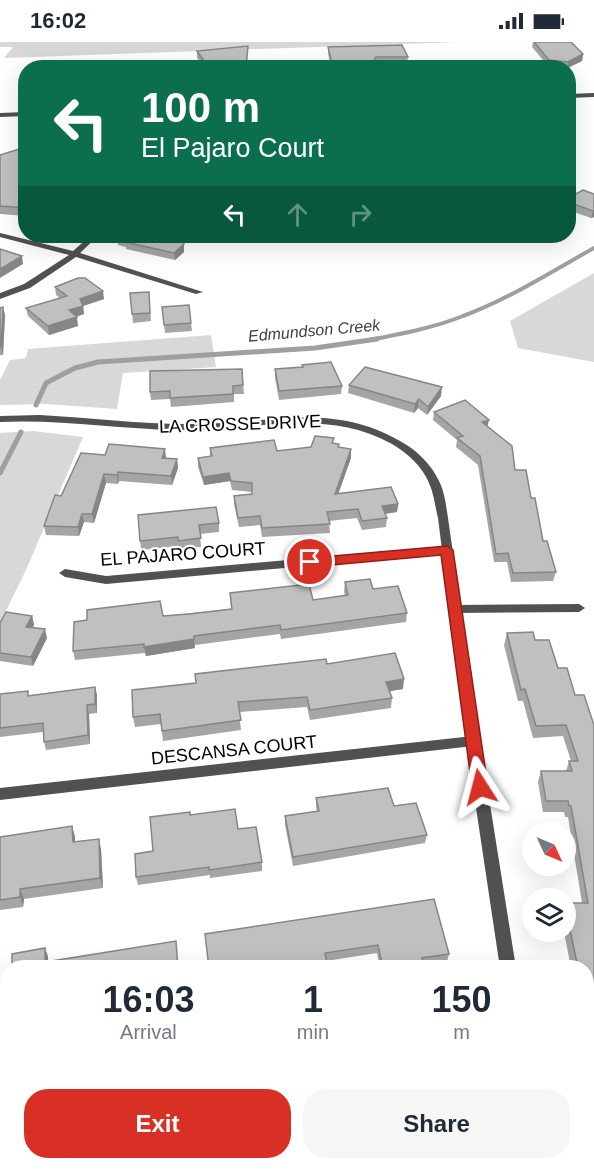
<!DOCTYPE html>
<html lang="en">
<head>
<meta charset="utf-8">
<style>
	:root { --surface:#fff; --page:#f6f6f7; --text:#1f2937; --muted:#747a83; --accent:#d93025 }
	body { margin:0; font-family:Arial,sans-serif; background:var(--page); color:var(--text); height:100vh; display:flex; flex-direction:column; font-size:22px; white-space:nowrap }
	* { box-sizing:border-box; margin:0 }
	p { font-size:20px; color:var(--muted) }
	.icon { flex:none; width:33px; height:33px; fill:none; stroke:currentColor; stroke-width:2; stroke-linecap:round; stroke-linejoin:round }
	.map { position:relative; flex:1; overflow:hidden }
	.side { position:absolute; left:0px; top:918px; width:594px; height:210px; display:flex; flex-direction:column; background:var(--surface); border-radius:24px 24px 0 0; box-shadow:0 6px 24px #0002 }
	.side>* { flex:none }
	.guide { position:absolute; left:18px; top:18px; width:558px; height:183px; border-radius:24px; box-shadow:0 6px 24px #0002; background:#0b6e4f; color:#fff; overflow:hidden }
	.needle { width:39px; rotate:134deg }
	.buttons { position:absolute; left:522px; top:780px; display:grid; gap:12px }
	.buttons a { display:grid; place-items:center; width:54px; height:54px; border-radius:50%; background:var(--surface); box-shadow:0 6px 24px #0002; font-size:30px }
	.pin { position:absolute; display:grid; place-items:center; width:51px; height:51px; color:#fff; margin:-26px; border:3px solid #fff; border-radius:50%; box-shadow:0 2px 6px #0007 }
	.me { position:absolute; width:66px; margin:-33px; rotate:351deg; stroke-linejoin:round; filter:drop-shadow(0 0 4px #0008) }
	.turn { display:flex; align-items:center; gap:21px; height:126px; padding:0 24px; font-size:27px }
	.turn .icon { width:78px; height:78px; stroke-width:2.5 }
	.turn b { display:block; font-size:42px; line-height:51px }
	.lanes { display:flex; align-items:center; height:57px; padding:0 24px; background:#0003; justify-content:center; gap:30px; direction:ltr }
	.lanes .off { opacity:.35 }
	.eta { display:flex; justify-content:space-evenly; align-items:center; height:102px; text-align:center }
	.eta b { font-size:36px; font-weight:600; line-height:42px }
	.primary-button { display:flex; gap:12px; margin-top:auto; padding:12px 24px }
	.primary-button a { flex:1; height:69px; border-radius:24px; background:var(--accent); color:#fff; font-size:24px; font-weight:600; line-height:69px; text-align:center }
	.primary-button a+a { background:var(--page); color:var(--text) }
	.status { display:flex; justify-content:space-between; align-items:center; height:42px; padding:0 30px; background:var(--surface); direction:ltr }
	.status svg { height:16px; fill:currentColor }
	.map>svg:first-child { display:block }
	.green { fill:#d8d8d8 }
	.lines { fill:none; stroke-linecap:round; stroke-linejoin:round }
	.stream-far1 { stroke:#9f9f9f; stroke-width:4 }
	.stream { stroke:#9f9f9f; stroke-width:5 }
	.minor { fill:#515151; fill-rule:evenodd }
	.tertiary { fill:#515151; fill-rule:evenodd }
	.wall { fill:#a5a5a5 }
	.shaded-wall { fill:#868686 }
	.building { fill:#c0c0c0; stroke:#868686; stroke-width:1.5 }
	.route { fill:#d93025; stroke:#8d1f18; stroke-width:1.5 }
	.labels { text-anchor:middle; stroke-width:4.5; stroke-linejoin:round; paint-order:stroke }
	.far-water-label { font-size:16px; font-style:italic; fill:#404040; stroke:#fff }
	.street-label { font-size:18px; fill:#000; stroke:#fff }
</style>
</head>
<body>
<div class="status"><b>16:02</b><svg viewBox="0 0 49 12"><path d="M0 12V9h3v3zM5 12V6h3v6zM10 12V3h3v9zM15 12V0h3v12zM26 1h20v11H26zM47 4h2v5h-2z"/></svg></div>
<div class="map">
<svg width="594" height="1128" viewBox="0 0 594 1128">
	<rect width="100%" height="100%" fill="#fff"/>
	<path class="green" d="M0,0H458L4,16L13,5H0Z
		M594,231V320L518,306L510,279Z
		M211,293L216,325L123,331L117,367L45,362L0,363V338L10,318L26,316L28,307Z
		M33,389L83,395L26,528L0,581V391Z"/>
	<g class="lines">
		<path class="stream-far1" d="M369,298C401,292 433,286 463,274C509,257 551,230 594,206"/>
		<path class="stream" d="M36,363L46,341L75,326L98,320L315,306L377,297
			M0,431L21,390"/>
		<path class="minor" d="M376,24H424L427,26H373Z
			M0,191L73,209L90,194H98L80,211L203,250L196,252L76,215L30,246L0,257V251L24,242L69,213L0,195Z
			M447,504L451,505L453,508L451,511L106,542L65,535L59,531L65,527L106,534Z
			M579,562L585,566L579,570L455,571L449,567L455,563Z
			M473,694L478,695L480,699L478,703L473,704L0,758V746Z
			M8,1047V1065L0,1066V1048Z"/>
		<path class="tertiary" d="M594,51V55L568,56V52Z
			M26,70V74L0,75V71Z
			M40,373C93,376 146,383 199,382C270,381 333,360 400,399C417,408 432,423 440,441C445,452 446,464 448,476L480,699L516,926H500L466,699L438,476C435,464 434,452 429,441C422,424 407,411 392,402C325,364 249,390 177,388C118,387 59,377 0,380V374Z
			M501,1120H519L518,1128H500Z"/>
	</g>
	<path class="wall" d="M533,0H571L583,12L582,19L568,26L548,24L532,5Z
		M248,4L246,26H205L197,16V9Z
		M328,5L408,15L407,22L413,26H331L328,11Z
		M26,105V174L0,172V113Z
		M594,152V175L591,176L568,168V156Z
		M117,195L184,202V210L175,218L126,207V205L118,203Z
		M55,245L104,257L83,264L84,272L76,275L78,284L49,293L28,274L26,266L60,256L56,253Z
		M149,250L151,279L133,281L130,251Z
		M162,265L191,281L192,289L165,291Z
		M0,266L5,273L3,313H0Z
		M302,323L342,344L341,352L279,358L275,336V327L302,325Z
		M242,327L244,352H234V360L171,365L170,357L151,358L150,350Z
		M349,343L441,354L427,373L418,366L414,371L348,351Z
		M434,370L488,385L515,428L531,456L543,499L556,530L553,539L511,540L507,520H494L478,423L456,405L457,398L433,378Z
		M333,401L339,405L351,407V416L338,452L398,462L397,470L385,472L387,476L386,485L362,488L357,476L329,479L330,491L262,495L260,483L239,485L234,462V454L252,452V450L232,448L230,439L204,443L198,425V416L210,415V406L277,409L311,405Z
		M105,413L166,415V416L177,417L178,426L172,443L119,439L118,442L106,441L94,481L84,480L79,494L46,493L44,484L61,454Z
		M138,473L219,481V490L200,492L201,505L179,507V504L141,508Z
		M345,540L373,547L407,571L406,580L281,597L280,592L195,603V606L146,614L145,611L75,618L73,609L163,574L231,567L230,551L313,558L345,554L344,549Z
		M32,574L34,583L33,585L47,596L33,624L0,619V581Z
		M507,591L535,598L558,626L594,683V966H586V926H571L564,890H566V868L582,861L568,775H565L564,770H543L538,740L541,729H566L569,719H571L563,694L533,696L523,659H518L504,603Z
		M327,622L403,647L389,649L392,656L391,666L310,678L307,665L239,670L241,688L163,699L161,682L135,685L133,675L196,641Z
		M95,645L97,653V671L89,672L90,702L46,708L44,700L43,690L0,695V652L30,653Z
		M316,756L394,764L427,793L425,801L293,824L285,783V774L317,770L316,764Z
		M190,773L238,787L262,820V829L210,836V833L138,843L136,835Z
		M72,784L75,795V800L101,807L103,846L24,857L23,865L0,868V795Z
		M434,857L449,912L447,920L423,923L424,926H380L377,911L326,919L209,926Z"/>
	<path class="shaded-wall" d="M583,12L582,19L567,26L568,20Z
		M594,168V175L591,176L593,169Z
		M184,202V210L175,218L174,211Z
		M22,214L23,222L0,236V227Z
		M103,249L104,257L83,264L84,272L71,276L69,268L80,257Z
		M3,265L5,273L3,313L1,305Z
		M77,275L78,284L49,293L48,284Z
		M442,345L441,354L427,373L428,365Z
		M419,357L418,366L414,371L415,362Z
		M489,378L487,386L482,380Z
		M165,407L166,415L163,425L162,416Z
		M351,407V416L335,461V452Z
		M177,417L178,426L172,443L171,434Z
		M118,430L119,439L118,442L117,433Z
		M229,431L230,439L204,443L203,435Z
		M104,432L106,441L94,481L92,472Z
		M398,462L397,470L381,472L382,464Z
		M82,472L84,480L79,494L78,485Z
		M32,574L34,583L29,593L26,585Z
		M45,587L47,596L33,624L31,615Z
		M194,597L195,606L146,614L144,605Z
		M404,637L403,647L385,650L386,640Z
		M95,645L97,653V671L95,662Z
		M87,663L89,672L90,702L88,693Z
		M72,784L75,795V811L73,800Z
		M99,797L101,807L103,846L100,836Z
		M20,847L24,857L23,865L20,855Z
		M45,906L48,914V926L45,920Z"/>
	<path class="building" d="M534,0H571L583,12L568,20L549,18Z
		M402,3L408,15H376L372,21L411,22L413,26H333L328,5Z
		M248,4L246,26H209L197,9Z
		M26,105V166L0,164V113Z
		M583,148L594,152V168L593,169L568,160V156Z
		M119,194H182L184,202L174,211L125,200L128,198L117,195Z
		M0,207L22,214L0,227Z
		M78,236H85L103,249L80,257L83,264L69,268L77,275L48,284L26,266L67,254L55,245Z
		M149,250L150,271L132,272L130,251Z
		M189,263L191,281L164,283L162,265Z
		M3,265L1,305H0V266Z
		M331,320L342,344L279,349L275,327L303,325L302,323Z
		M365,325L442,345L428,365L419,357L415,362L349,343Z
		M242,327L243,343L233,344V352L170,356V349L150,350V329Z
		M465,358L489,378L482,380L512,404L515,428H526L531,456H535L543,499H547L556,530L513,531L508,511L496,512L480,414L457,396L463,394L434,370Z
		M315,394L334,396L332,401L339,402L338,405L351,407L335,452L391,445L398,462L382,464L387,476L362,479L358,467L327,470L330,482L262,486L260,474L238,476L234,454L252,452V441L231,439L229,431L203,435L198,416L212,414L210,406L274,398L277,409L311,405Z
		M109,402L165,407L162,416L177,417L171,434L118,430L117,433L104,432L92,472H82L78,485L44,484L55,453L61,454L81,411L105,413Z
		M216,465L219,481L199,483L201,496L178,499V495L140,499L138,473Z
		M370,537L373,547L398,544L407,571L281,588L280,583L194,594V597L144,605V602L73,609L74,580L87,578V568L160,559L163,574L189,572L232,567L230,551L309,542L313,558L348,553L345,540Z
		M6,570L32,574L26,585L45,587L31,615L0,611V581Z
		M533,590L535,598H549L558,626H567L575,653H584L594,683V956H586V926H578L566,868V861H588L571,764H569L568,759H546L541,729H572L569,719H578L566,683L536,684L525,647L521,648L507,591Z
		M395,611L404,637L386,640L392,656L310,668L307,655L238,660L241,678L162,689L160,672L133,675L132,648L196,641L195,632L326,617L327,622Z
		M95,645V662L87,663L88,693L44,700L43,681L0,686V652L28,649V654Z
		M388,746L394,764L416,761L427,793L293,815L285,774L319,769L316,756Z
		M235,767L238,787L256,785L262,820L209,828V825L136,835L135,812L153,809L150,775L190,770V773Z
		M72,784L73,800L99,797L100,836L20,847V855L0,858V795Z
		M434,857L449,912L422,916L424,926H383L378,903L325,911L328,926H209L205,892Z
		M176,899L178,926H12V912L45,906V920Z
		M97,1120H207V1123L220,1120H233L234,1128H98Z
		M311,1120H435L436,1128H287L312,1125Z
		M6,1122V1128H0V1123Z"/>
	<path class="route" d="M447,504L453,508L488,745L486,749L480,751L474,749L472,745L441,513L310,525L304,520L310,516Z"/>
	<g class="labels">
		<g class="far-water-label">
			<text transform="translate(314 288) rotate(-5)" y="6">Edmundson Creek</text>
		</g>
		<g class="street-label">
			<text transform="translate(240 382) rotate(-2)" y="6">LA CROSSE DRIVE</text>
			<text transform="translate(183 512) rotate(-4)" y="6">EL PAJARO COURT</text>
			<text transform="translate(234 708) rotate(-6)" y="6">DESCANSA COURT</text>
		</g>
	</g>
</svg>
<div class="buttons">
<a><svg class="needle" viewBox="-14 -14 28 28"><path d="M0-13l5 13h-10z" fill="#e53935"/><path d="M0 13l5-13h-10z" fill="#747a83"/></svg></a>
<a><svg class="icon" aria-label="layers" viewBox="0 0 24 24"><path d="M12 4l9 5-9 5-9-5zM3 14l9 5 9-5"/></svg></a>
</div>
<div class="pin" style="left:310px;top:520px;background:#d93025"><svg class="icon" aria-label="arrive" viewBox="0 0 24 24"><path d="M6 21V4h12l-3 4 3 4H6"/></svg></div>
<svg class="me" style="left:480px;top:745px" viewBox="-20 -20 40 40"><path d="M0-17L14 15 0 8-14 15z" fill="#d93025" stroke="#fff" stroke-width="4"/></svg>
<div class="guide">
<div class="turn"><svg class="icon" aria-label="left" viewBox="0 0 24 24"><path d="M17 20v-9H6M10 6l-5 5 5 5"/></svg><div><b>100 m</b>El Pajaro Court</div></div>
<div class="lanes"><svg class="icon" aria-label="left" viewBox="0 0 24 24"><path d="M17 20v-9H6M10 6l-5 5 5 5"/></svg><svg class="icon off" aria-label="ahead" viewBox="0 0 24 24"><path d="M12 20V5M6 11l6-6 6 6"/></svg><svg class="icon off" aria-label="right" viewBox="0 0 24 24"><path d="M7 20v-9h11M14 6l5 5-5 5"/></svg></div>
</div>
<section class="side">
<div class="eta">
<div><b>16:03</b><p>Arrival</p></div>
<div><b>1</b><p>min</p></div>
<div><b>150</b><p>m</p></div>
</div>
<div class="primary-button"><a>Exit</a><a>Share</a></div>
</section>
</div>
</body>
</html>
